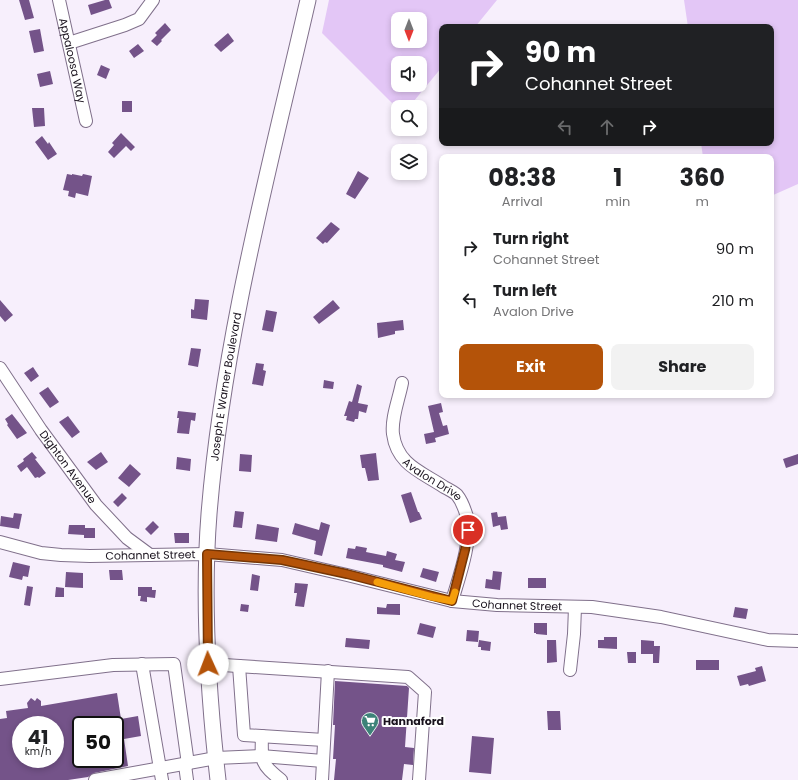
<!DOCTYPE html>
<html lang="en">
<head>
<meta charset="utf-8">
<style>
	:root { --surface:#fff; --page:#f2f2f2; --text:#202124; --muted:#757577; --accent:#b45309 }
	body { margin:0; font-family:Poppins,sans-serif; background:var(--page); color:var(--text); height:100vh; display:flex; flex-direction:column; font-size:15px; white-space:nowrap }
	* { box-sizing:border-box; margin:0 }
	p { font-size:13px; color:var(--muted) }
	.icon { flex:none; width:22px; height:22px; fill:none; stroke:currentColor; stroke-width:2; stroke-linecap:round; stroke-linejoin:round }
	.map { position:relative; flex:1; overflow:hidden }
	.drawer { position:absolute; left:439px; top:154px; width:335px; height:244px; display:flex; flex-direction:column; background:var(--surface); border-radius:8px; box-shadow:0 2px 6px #0003 }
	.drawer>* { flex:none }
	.hud { position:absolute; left:439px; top:24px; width:335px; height:122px; border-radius:8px; box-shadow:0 2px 6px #0003; background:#202124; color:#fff; overflow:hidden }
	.needle { width:26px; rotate:180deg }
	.controls { position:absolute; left:391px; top:12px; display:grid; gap:8px }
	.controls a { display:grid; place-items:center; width:36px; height:36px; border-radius:8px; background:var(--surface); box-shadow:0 2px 6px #0003; font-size:20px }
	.speed { position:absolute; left:12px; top:716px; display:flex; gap:8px; font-size:20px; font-weight:700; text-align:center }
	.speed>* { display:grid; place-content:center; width:52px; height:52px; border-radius:50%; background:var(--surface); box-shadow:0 2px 6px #0003; line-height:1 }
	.speed small { font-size:10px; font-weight:400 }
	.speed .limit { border:2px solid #111; border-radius:6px; background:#fff; color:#111 }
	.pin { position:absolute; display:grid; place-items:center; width:34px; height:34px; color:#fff; margin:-17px; border:2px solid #fff; border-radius:50%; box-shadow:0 1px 4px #0007 }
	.me { position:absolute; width:44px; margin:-22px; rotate:358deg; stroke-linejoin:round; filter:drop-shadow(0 0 3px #0008) }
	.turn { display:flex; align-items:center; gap:14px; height:84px; padding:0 20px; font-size:18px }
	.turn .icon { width:52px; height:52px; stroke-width:2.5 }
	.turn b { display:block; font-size:28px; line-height:34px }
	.lanes { display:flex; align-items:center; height:38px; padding:0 20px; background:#0003; justify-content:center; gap:20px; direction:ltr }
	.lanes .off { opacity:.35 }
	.eta { display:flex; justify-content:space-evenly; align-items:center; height:68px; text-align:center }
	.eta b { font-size:24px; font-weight:700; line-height:28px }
	.primary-button { display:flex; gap:8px; margin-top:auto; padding:8px 20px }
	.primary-button a { flex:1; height:46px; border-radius:8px; background:var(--accent); color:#fff; font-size:16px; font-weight:700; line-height:46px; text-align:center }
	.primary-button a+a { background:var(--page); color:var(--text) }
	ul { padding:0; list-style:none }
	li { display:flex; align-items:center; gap:12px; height:52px; padding:0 20px }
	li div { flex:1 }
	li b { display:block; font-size:15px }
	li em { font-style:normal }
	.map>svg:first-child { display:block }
	.green { fill:#e3c6f6; fill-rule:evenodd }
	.building { fill:#745389; fill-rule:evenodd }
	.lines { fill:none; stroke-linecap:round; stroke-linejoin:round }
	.minor-casing { stroke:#80708b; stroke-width:14 }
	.major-casing { stroke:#80708b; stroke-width:17 }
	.minor { stroke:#fff; stroke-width:12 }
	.major { stroke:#fff; stroke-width:15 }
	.route-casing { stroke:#753606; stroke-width:10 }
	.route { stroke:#b45309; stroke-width:7 }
	.slow { stroke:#f59e0b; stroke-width:7 }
	.labels { text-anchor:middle; stroke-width:4; stroke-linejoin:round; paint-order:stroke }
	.street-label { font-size:11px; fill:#19121d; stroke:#fff }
	.poi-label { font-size:11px; font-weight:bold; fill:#19121d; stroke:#fff; text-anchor:start }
</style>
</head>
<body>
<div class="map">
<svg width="798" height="780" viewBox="0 0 798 780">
	<rect width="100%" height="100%" fill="#f7effc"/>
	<path class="green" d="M329,0H497L475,27H442V67L409,107H398V109L322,33ZM398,19H420V41H398ZM398,63H420V85H398Z
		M684,0H798V184L771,196V157H703L701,143H771V27H688Z"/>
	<path class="building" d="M19,0H29L34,18L25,20Z
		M105,0H109L112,8L91,15L88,5Z
		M165,23L171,30L161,40L162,41L157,46L151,41L157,35L155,33Z
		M40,29L44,51L34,53L29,31Z
		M228,33L234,41L221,52L214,45Z
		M138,44L144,51L134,58L129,51Z
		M101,65L110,69L106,79L97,75Z
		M50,71L53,84L40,87L37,74Z
		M122,101H132V112H122Z
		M32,108H44L45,126L34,127Z
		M121,133L135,147L131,151L126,146L114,158L108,152L114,145L112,143Z
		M42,136L48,144L49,142L57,154L48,160L35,142Z
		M358,171L369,178L355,199L346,194Z
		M67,174L72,175V174L82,176L83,174L92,176L88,196L76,193L75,198L68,196L69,191L63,190Z
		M331,222L340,229L327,243L325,242L323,244L316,238Z
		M195,299L209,300L207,320L191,318V309L194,310Z
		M0,300L13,315L5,322L0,316Z
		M333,300L340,308L319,324L313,317Z
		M266,310L277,312L273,332L262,330Z
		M403,320L404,330L395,331V334L378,338L377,323Z
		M191,348L201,349L198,367L188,365Z
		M256,363L264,364L263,370L266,371L263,386L252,384Z
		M33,367L39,376L31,382L24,373Z
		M324,380L334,382L333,389L323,388Z
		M357,384L362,386L358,403L368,405L366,413L359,411L358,419H355L354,422L346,420L347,416H344L349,401L352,402Z
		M48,387L59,402L50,408L39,393Z
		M441,403L443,412L439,413L443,426L447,425L449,434L435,438L436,442L426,444L424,434L434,432L428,406Z
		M178,411L196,413L195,421L191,420L189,434L177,433L179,418H177Z
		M12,414L27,433L17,439L7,425L8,424L5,419Z
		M68,416L80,432L72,438L59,422Z
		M32,452L37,458L35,459L46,473L39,478L38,477L35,478L27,467L21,472L17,466L24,461L23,459Z
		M101,452L108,462L96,470L87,462Z
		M376,453L379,480L368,481L365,468H362L360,455Z
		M240,454L252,455L251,472L239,471Z
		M798,454V464L786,468L783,459Z
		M177,457L191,459L190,471L176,469Z
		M130,464L141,474L129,487L118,478Z
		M411,492L418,512H419L422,519L410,523L401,495Z
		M122,493L127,498L118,507L113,502Z
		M235,511L244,512L242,528L233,527Z
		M497,512L498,517L506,516L508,529L501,530L500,525L493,527L491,513Z
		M14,513L22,514L19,529L0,526L1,516L13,518Z
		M153,521L159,527L151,535L145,529Z
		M321,522L330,525L322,556L314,554L316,541L292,534L295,523L319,530Z
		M257,524L279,528L277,542L255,539Z
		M69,525H85V528H95V538H84V535L68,534Z
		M174,533H189V543H175Z
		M356,546L367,548L366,552L386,556L387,551L397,554L395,560L405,562L402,572L383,567V565L346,558L348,548L355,549Z
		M13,562L30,566L28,577L23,576L22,580L9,577Z
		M423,568L439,572L436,582L420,577Z
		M109,570H122L123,580H110Z
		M493,571L502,572L500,590L485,588L486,579L492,580Z
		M66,572L83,573V588L65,587Z
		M252,574L260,576L258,591L250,590Z
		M528,578H546V588H528Z
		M295,583L308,584L304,607L295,606L297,593H294Z
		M27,586L33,587L30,606L24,605Z
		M56,587L64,588V597H55Z
		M138,587H152V590H156L155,598L147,597V602L140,601L141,596H138Z
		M241,604L249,605L248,612L240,611Z
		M387,604H400V615L377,614V607L386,608Z
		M735,607L748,609L746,619L733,617Z
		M420,623L436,627L433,638L417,634Z
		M534,623H547V635L536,634V633H534Z
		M467,630L479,631L478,642L466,641Z
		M604,637H617V649L598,648V640H604Z
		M346,638L370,640L369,649L345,647Z
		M479,640L491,642L490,651L481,650V647H478Z
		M547,640H556L557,662L547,663Z
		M641,640L654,641V646H660L659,663H653V654H641Z
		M627,652H636V663H628Z
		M696,660H719V670H696Z
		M762,666L766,681L749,686L748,684L740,686L737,676L756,671L755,668Z
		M335,681L407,686L409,688L405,747L414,748L413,765L404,764L402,780H334L336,759H333L335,725H333Z
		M117,693L121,719L138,716L141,736L124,739L128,766L94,773L88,777L68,780H0V719L7,718L6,711L28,708L27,703L31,698L35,701L37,698L41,701V706ZM21,725H55V759H21ZM81,725H115V759H81Z
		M547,711H560L561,730H548Z
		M472,736L494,738L491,774L469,772Z"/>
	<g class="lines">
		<g class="minor-casing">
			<g id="minor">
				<path id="s1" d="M59,0L86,121"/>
				<path d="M69,43L125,25L139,19L153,0"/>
				<path id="s2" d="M0,368L41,430L96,505L127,538L150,555"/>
				<path id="s3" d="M402,383C399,399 391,418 393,434C397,465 422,472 444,487C448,489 454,492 457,495C462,501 465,510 467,517C472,542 459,577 452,601"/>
				<path id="s4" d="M0,542L41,553L61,555L90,556L207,554L282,560L347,575L452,601L497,605L592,607L661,617L768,640L798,641"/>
				<path d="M142,664L162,780"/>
				<path d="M208,664L408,677L425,692L419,780"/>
				<path d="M239,666L244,735L324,740"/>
				<path d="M570,670L574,634L575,607"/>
				<path d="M0,679L113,665L174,664L188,764"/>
				<path d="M262,736C261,762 261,764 281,780"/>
				<path d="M185,765L187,780"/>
				<path d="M95,780L216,758L261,756L323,761"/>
				<path d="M322,780L328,671"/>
			</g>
		</g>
		<g class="major-casing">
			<g id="major">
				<path id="s5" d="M218,780C208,692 202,603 209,514C223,340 269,170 308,0"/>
			</g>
		</g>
		<use href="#minor" class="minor"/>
		<use href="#major" class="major"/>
	</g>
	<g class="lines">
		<g class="route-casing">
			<path id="route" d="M208,664L207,554L282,560L347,574L452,601L465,550L468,530"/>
		</g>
		<use href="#route" class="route"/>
		<path class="slow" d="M377,582L432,597L452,601L455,592"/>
	</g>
	<defs>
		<g id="supermarket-pin" transform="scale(0.9)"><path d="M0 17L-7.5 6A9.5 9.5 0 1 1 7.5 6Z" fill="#3d8278" stroke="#fff"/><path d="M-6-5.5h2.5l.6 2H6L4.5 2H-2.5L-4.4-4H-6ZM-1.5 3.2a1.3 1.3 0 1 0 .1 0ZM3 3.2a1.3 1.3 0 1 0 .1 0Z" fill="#fff"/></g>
	</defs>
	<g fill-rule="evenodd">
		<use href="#supermarket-pin" x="370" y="721"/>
	</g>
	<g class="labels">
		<g class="street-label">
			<text dy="4" stroke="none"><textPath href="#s1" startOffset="62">Appaloosa Way</textPath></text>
			<text dy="4" stroke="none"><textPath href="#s5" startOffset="395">Joseph E Warner Boulevard</textPath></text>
			<text dy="4" stroke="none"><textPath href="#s2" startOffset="120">Dighton Avenue</textPath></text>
			<text dy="4" stroke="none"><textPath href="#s3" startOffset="115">Avalon Drive</textPath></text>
			<text dy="4" stroke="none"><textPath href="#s4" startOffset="152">Cohannet Street</textPath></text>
			<text dy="4" stroke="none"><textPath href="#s4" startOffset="524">Cohannet Street</textPath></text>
		</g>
		<g class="poi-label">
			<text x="383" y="725">Hannaford</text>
		</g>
	</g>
</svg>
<div class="controls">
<a><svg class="needle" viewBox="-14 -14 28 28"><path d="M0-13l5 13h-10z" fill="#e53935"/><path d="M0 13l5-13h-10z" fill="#757577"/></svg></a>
<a><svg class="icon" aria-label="sound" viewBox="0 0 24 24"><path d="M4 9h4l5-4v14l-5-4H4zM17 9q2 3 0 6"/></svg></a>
<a><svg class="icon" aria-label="search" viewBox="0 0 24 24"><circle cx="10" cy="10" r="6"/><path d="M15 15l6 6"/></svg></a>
<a><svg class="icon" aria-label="layers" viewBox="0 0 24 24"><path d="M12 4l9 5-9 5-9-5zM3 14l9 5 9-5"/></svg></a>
</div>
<div class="speed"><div>41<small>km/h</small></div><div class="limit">50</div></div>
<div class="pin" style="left:468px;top:530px;background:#d93025"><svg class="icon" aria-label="arrive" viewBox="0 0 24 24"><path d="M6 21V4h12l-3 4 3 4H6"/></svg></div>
<svg class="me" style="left:208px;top:664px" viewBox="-20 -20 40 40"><circle r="19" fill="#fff"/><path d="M0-13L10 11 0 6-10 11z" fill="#b45309"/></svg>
<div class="hud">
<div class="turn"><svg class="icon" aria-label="right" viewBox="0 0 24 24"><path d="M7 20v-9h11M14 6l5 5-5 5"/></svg><div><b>90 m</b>Cohannet Street</div></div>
<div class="lanes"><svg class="icon off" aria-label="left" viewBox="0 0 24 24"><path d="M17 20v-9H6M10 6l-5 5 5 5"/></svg><svg class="icon off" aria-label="ahead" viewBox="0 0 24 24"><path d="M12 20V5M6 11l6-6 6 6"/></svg><svg class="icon" aria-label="right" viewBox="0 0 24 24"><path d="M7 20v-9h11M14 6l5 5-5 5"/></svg></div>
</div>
<section class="drawer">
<div class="eta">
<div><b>08:38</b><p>Arrival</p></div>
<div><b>1</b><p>min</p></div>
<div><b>360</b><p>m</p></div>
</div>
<ul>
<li><svg class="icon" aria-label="right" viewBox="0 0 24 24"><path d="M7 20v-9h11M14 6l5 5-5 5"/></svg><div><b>Turn right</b><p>Cohannet Street</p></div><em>90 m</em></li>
<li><svg class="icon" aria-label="left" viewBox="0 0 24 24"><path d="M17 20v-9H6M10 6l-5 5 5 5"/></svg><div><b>Turn left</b><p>Avalon Drive</p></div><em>210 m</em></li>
</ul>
<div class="primary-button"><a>Exit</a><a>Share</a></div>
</section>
</div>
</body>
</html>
